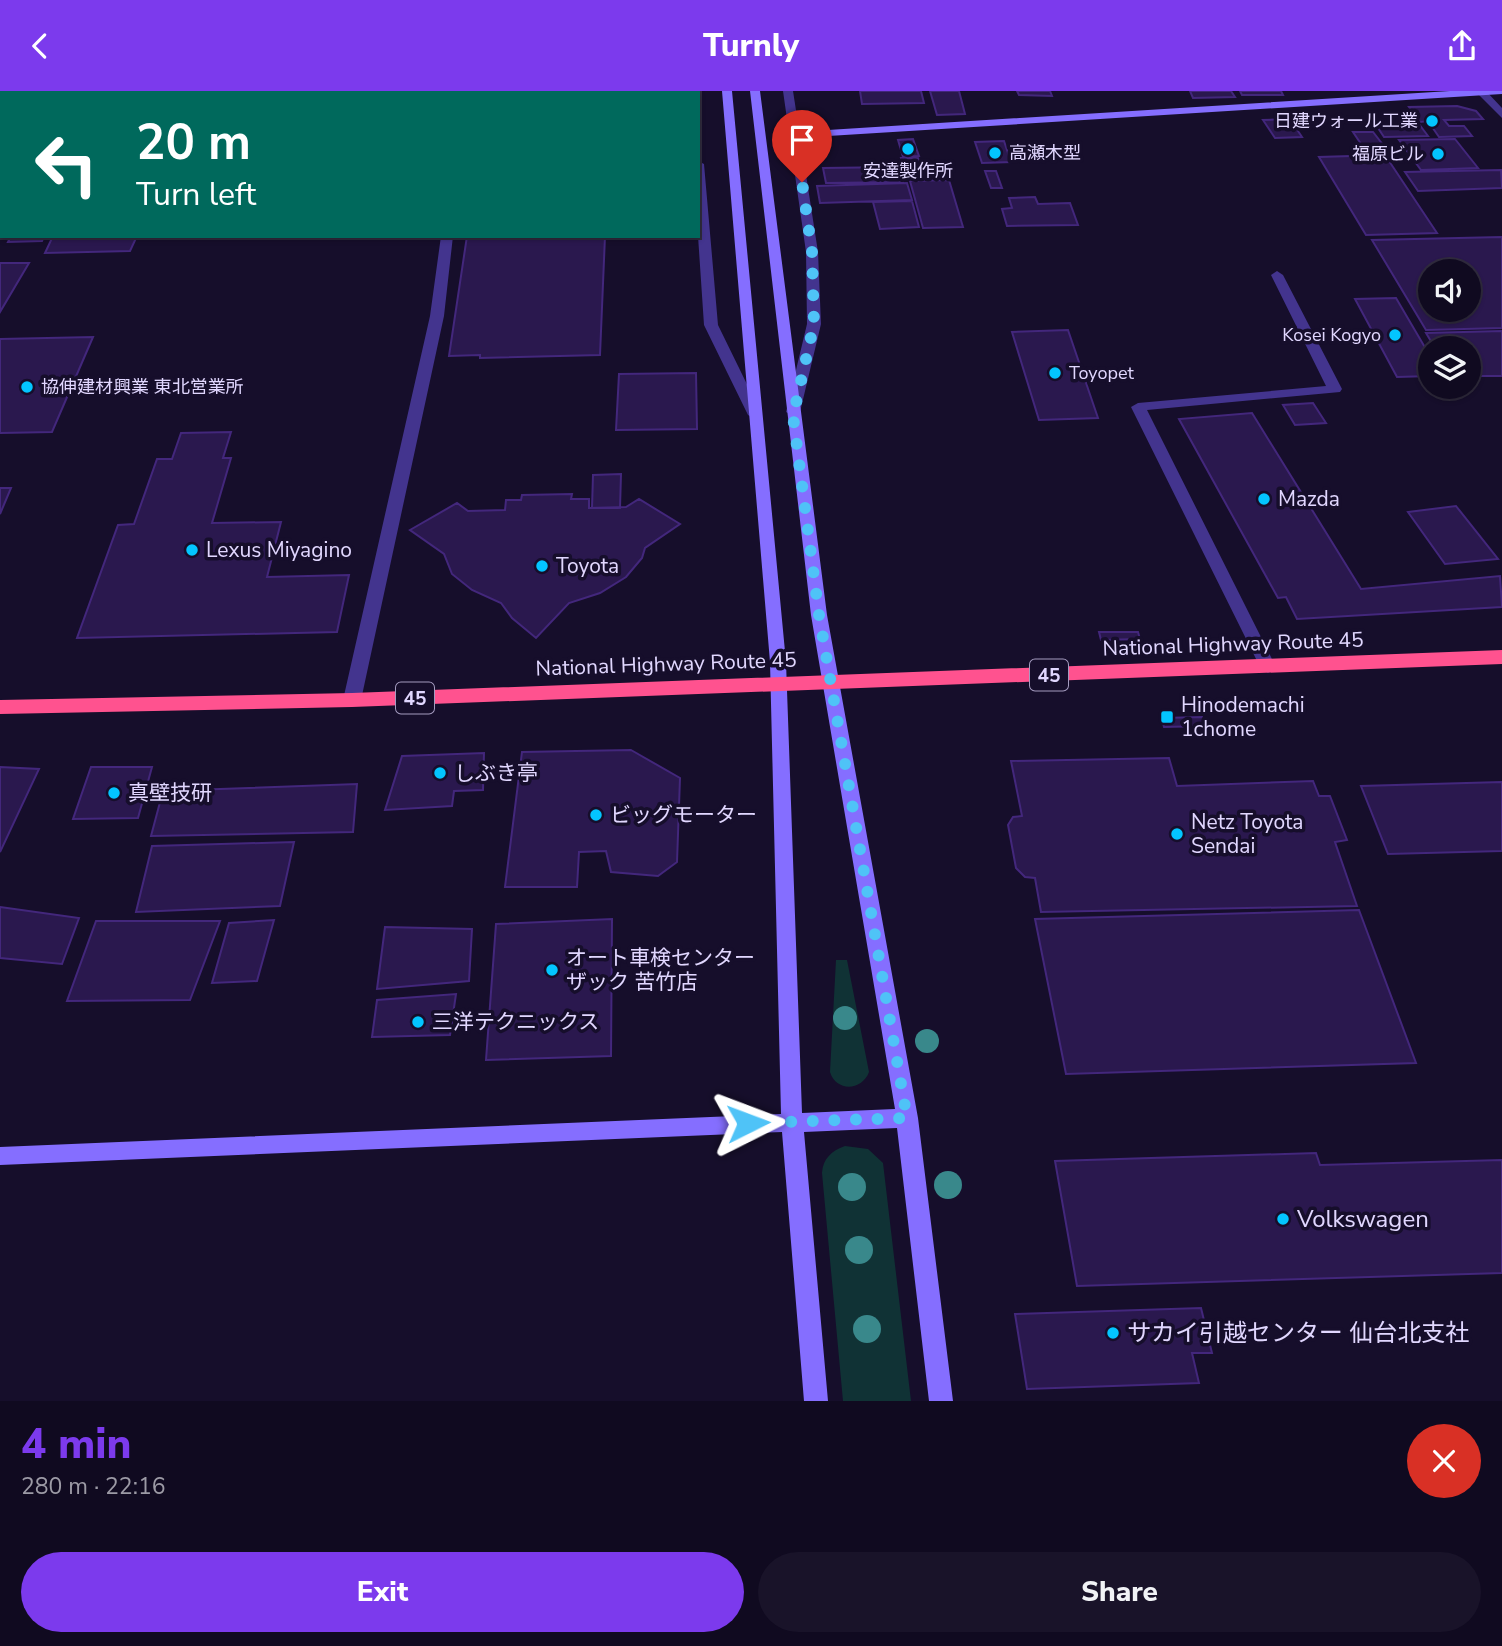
<!DOCTYPE html>
<html lang="en">
<head>
<meta charset="utf-8">
<style>
	:root { --surface:#100a20; --page:#191329; --text:#f1f3f6; --muted:#9c9aa5; --line:#302b3e; --accent:#7c3aed }
	body { margin:0; font-family:"Nunito Sans","Noto Sans JP",sans-serif; background:var(--page); color:var(--text); height:100vh; display:flex; flex-direction:column; font-size:26px; white-space:nowrap }
	* { box-sizing:border-box; margin:0 }
	p { font-size:23px; color:var(--muted) }
	.icon { flex:none; width:38px; height:38px; fill:none; stroke:currentColor; stroke-width:2; stroke-linecap:round; stroke-linejoin:round }
	.map { position:relative; height:1310px; overflow:hidden }
	.panel { display:flex; flex-direction:column; background:var(--surface); flex:1 }
	.panel>* { flex:none }
	.top-card { position:absolute; left:0px; top:0px; width:700px; height:147px; box-shadow:0 2px 5px #0004,0 0 0 2px var(--line); background:#00695c; color:#fff; overflow:hidden }
	.tools { position:absolute; left:1418px; top:168px; display:grid; gap:14px }
	.tools a { display:grid; place-items:center; width:63px; height:63px; border-radius:50%; background:var(--surface); box-shadow:0 2px 5px #0004,0 0 0 2px var(--line); font-size:35px }
	.pin { position:absolute; display:grid; place-items:center; width:60px; height:60px; color:#fff; margin:-72px -30px; border-radius:50% 50% 50% 0; rotate:-45deg; box-shadow:0 0 7px #0007 }
	.pin .icon { rotate:45deg }
	.me { position:absolute; width:77px; margin:-38px; rotate:87deg; stroke-linejoin:round; filter:drop-shadow(0 0 5px #0008) }
	.turn { display:flex; align-items:center; gap:24px; height:147px; padding:0 21px; font-size:32px }
	.turn .icon { width:91px; height:91px; stroke-width:2.5 }
	.turn b { display:block; font-size:49px; line-height:60px }
	.round { display:grid; place-items:center; flex:none; width:74px; height:74px; border-radius:37px; background:var(--page) }
	.head { display:flex; align-items:center; justify-content:space-between; height:119px; padding:0 21px }
	h1 { font-size:42px; font-weight:800; line-height:52px; color:var(--accent) }
	.action { display:flex; gap:14px; margin-top:auto; padding:14px 21px }
	.action a { flex:1; height:80px; border-radius:42px; background:var(--accent); color:#fff; font-size:28px; font-weight:800; line-height:80px; text-align:center }
	.action a+a { background:var(--page); color:var(--text) }
	header { display:flex; justify-content:space-between; align-items:center; height:91px; padding:0 21px; background:var(--accent); color:#fff; font-size:32px; font-weight:800 }
	.map>svg:first-child { display:block }
	.green { fill:#103235 }
	.building { fill:#2a184e; stroke:#43277c; stroke-width:2; fill-rule:evenodd }
	.lines { fill:none; stroke-linecap:round; stroke-linejoin:round }
	.path { stroke:#23bcc7; stroke-width:3.5; stroke-dasharray:2.5 3.5; stroke-linecap:butt }
	.lane { fill:#43348e; fill-rule:evenodd }
	.street { fill:#43348e; fill-rule:evenodd }
	.secondary { fill:#856eff; fill-rule:evenodd }
	.highway { fill:#ff528f; fill-rule:evenodd }
	.tree { fill:#39888b }
	.route { stroke:#4fc3f7; stroke-width:12; stroke-dasharray:0 21.6 }
	.poi-dot { fill:#03c5ff; stroke:#160e2b; stroke-width:2.5 }
	.labels { text-anchor:middle; stroke-width:7; stroke-linejoin:round; paint-order:stroke }
	.far-poi-label { font-size:18px; fill:#e1d7ff; stroke:#160e2b; text-anchor:end }
	.shield { fill:#160e2b; stroke:#a49bbf; stroke-width:2 }
	.shield-label { font-size:19px; font-weight:bold; fill:#e1d7ff }
	.poi-label { font-size:21px; fill:#e1d7ff; stroke:#160e2b; text-anchor:start }
	.street-label { font-size:21px; fill:#e1d7ff; stroke:#160e2b }
	.near-poi-label { font-size:24px; fill:#e1d7ff; stroke:#160e2b; text-anchor:start }
</style>
</head>
<body>
<header><svg class="icon" aria-label="back" viewBox="0 0 24 24"><path d="M15 5l-7 7 7 7"/></svg>Turnly<svg class="icon" aria-label="share" viewBox="0 0 24 24"><path d="M12 15V3M7 8l5-5 5 5M5 13v7h14v-7"/></svg></header>
<div class="map">
<svg width="1502" height="1310" viewBox="0 0 1502 1310">
	<rect width="100%" height="100%" fill="#160e2b"/>
	<path class="green" d="M836,869H847L869,981C862,1000 836,1001 830,981Z
		M845,1055L868,1058L883,1072L911,1310H843L822,1082C823,1068 831,1060 845,1055Z"/>
	<path class="building" d="M860,0H921L924,12L862,13Z
		M930,0H959L965,23L937,24Z
		M1017,0H1050L1052,5L1019,4Z
		M1190,0H1231L1235,6L1193,7Z
		M1240,0H1281L1283,4H1242Z
		M1457,15L1476,20L1483,28L1444,29L1449,35H1464L1472,45L1439,46L1428,30L1420,31L1409,16Z
		M1290,28L1302,46L1275,47L1263,29Z
		M1419,33L1428,45L1384,46L1376,34Z
		M1353,41H1373L1391,64L1369,65Z
		M913,48L919,65L903,66L898,49Z
		M1455,48L1478,77L1421,79L1399,49Z
		M1004,50L1011,71L982,72L975,51Z
		M1385,64L1437,142L1366,144L1319,66Z
		M901,67H918L925,88H907Z
		M899,76L903,91L826,92L823,77Z
		M1501,79L1502,97L1418,100L1405,81Z
		M985,80H996L1002,97H991Z
		M949,89L963,136L923,137L910,90Z
		M907,92L912,109L820,112L817,95Z
		M1035,106L1038,113L1070,112L1078,134L1007,135L1002,118L1012,117L1009,107Z
		M912,110L919,136L880,138L873,111Z
		M11,145H44L42,150L8,151Z
		M53,145H137L130,160L45,162Z
		M467,145H605L600,264L480,267V264L449,265Z
		M1502,146V237L1426,239L1372,149ZM1430,180H1468V219H1430Z
		M0,172H29L0,221Z
		M1396,207L1430,265V285L1397,286L1355,208Z
		M1068,239L1098,327L1039,329L1012,241Z
		M1502,240V285H1468V257H1435L1426,242Z
		M93,246L52,341L0,342V248Z
		M696,282L697,338L616,339L619,283Z
		M1313,312L1326,332L1295,334L1283,314Z
		M1252,322L1361,498L1500,485L1502,516L1297,528L1286,506L1278,507L1179,328Z
		M231,341L223,367H231L212,432L281,431L267,486L349,484L337,541L77,547L118,434L134,433L157,368H172L181,342Z
		M621,383L620,417H592L593,384Z
		M0,397H11L0,423Z
		M572,403L571,408H589V417L626,416L639,408L680,433L645,457L642,467L626,486L600,502L569,512L536,547L512,527L501,512L472,499L452,483L444,463L410,439L457,412L468,420L505,419L506,409H521L522,404Z
		M1456,415L1498,468L1445,473L1408,421Z
		M1099,541H1138L1140,548L1101,549Z
		M1202,626L1205,635L1164,636L1162,627Z
		M631,659L680,687L677,771L658,785L611,781L606,760L579,761L577,796H505L522,661Z
		M484,662L483,699L454,700L452,715L385,719L402,665Z
		M1169,667L1177,695L1313,690L1319,705H1330L1347,749L1335,751L1357,815L1041,821L1035,787L1025,786L1016,777L1008,734L1013,726L1022,725L1011,670Z
		M0,676L39,678L0,761Z
		M91,676H152L138,727L73,728Z
		M1502,691V760L1388,763L1361,695Z
		M357,693L353,741L151,745L163,700Z
		M294,751L280,815L136,821L152,755Z
		M0,816L79,827L62,873L0,867Z
		M1359,819L1416,972L1066,983L1035,828Z
		M612,828L611,965L486,969L496,833Z
		M274,829L257,890L212,892L229,832Z
		M96,830H220L190,909L67,910Z
		M385,836L472,838L469,890L377,898Z
		M456,903L450,944L372,946L377,909Z
		M1316,1062L1320,1074L1502,1069V1182L1077,1195L1055,1070Z
		M1201,1217L1212,1262H1192L1199,1292L1027,1298L1015,1223Z"/>
	<g class="lines">
		<path class="path" d="M185,2L205,0"/>
		<path class="lane" d="M1277,180L1283,184L1342,298L1340,301L1147,319L1276,576L1268,582L1260,576L1131,316L1138,312L1326,295L1271,184Z"/>
		<path class="street" d="M688,0H699L687,2Z
			M783,0H793L818,161L821,233L800,321L793,325L786,321L807,233L806,161Z
			M1475,0H1486L1502,17V27Z
			M698,70L704,73L718,234L762,324L755,328L748,324L704,234L698,145Z
			M0,83H2V91H0Z
			M441,145H453L444,225L361,609L352,615L343,609L430,225Z"/>
		<path class="secondary" d="M722,0H732L786,571L802,1022L895,1018L811,524L750,0H760L827,524L918,1027L953,1310H929L897,1037L804,1041L828,1310H804L782,1041L0,1074V1056L781,1023L770,571Z
			M1450,0H1502V3L796,47L790,44L796,41Z"/>
		<path class="highway" d="M1502,559V573L352,616L0,623V609L352,602Z"/>
	</g>
	<g class="tree">
		<circle cx="845" cy="927" r="12"/>
		<circle cx="927" cy="950" r="12"/>
		<circle cx="948" cy="1094" r="14"/>
		<circle cx="852" cy="1096" r="14"/>
		<circle cx="859" cy="1159" r="14"/>
		<circle cx="867" cy="1238" r="14"/>
	</g>
	<g class="lines">
		<path class="route" d="M748,1032L907,1027L819,524L793,325L814,233L812,161L802,91"/>
	</g>
	<g class="poi-dot">
		<circle cx="1432" cy="30" r="7"/>
		<circle cx="908" cy="58" r="7"/>
		<circle cx="995" cy="62" r="7"/>
		<circle cx="1438" cy="63" r="7"/>
		<circle cx="1395" cy="244" r="7"/>
		<circle cx="1055" cy="282" r="7"/>
		<circle cx="27" cy="296" r="7"/>
		<circle cx="1264" cy="408" r="7"/>
		<circle cx="192" cy="459" r="7"/>
		<circle cx="542" cy="475" r="7"/>
		<rect x="1160" y="619" width="14" height="14" rx="3.5"/>
		<circle cx="440" cy="682" r="7"/>
		<circle cx="114" cy="702" r="7"/>
		<circle cx="596" cy="724" r="7"/>
		<circle cx="1177" cy="743" r="7"/>
		<circle cx="552" cy="879" r="7"/>
		<circle cx="418" cy="931" r="7"/>
		<circle cx="1283" cy="1128" r="7"/>
		<circle cx="1113" cy="1242" r="7"/>
	</g>
	<g class="labels">
		<g class="far-poi-label">
			<text x="1418" y="36">日建ウォール工業</text>
			<text x="1009" y="68" text-anchor="start">高瀬木型</text>
			<text x="1424" y="69">福原ビル</text>
			<text x="908" y="86" text-anchor="middle">安達製作所</text>
			<text x="1381" y="250">Kosei Kogyo</text>
			<text x="1069" y="288" text-anchor="start">Toyopet</text>
			<text x="41" y="302" text-anchor="start">協伸建材興業 東北営業所</text>
		</g>
		<g class="shield">
			<rect x="1030" y="568.5" width="38" height="31" rx="5"/>
			<rect x="396" y="591.5" width="38" height="31" rx="5"/>
		</g>
		<g class="shield-label">
			<text x="1049" y="591">45</text>
			<text x="415" y="614">45</text>
		</g>
		<g class="poi-label">
			<text x="1278" y="415">Mazda</text>
			<text x="206" y="466">Lexus Miyagino</text>
			<text x="556" y="482">Toyota</text>
			<text x="1181" y="621">Hinodemachi<tspan x="1181" dy="24">1chome</tspan></text>
			<text x="454" y="689">しぶき亭</text>
			<text x="128" y="709">真壁技研</text>
			<text x="610" y="731">ビッグモーター</text>
			<text x="1191" y="738">Netz Toyota<tspan x="1191" dy="24">Sendai</tspan></text>
			<text x="566" y="874">オート車検センター<tspan x="566" dy="24">ザック 苦竹店</tspan></text>
			<text x="432" y="938">三洋テクニックス</text>
		</g>
		<g class="street-label">
			<text transform="translate(1233 553) rotate(-2)" y="7">National Highway Route 45</text>
			<text transform="translate(666 573) rotate(-2)" y="7">National Highway Route 45</text>
		</g>
		<g class="near-poi-label">
			<text x="1297" y="1136">Volkswagen</text>
			<text x="1127" y="1250">サカイ引越センター 仙台北支社</text>
		</g>
	</g>
</svg>
<div class="tools">
<a><svg class="icon" aria-label="sound" viewBox="0 0 24 24"><path d="M4 9h4l5-4v14l-5-4H4zM17 9q2 3 0 6"/></svg></a>
<a><svg class="icon" aria-label="layers" viewBox="0 0 24 24"><path d="M12 4l9 5-9 5-9-5zM3 14l9 5 9-5"/></svg></a>
</div>
<div class="pin" style="left:802px;top:91px;background:#d93025"><svg class="icon" aria-label="arrive" viewBox="0 0 24 24"><path d="M6 21V4h12l-3 4 3 4H6"/></svg></div>
<svg class="me" style="left:748px;top:1032px" viewBox="-20 -20 40 40"><path d="M0-17L14 15 0 8-14 15z" fill="#4fc3f7" stroke="#fff" stroke-width="4"/></svg>
<div class="top-card">
<div class="turn"><svg class="icon" aria-label="left" viewBox="0 0 24 24"><path d="M17 20v-9H6M10 6l-5 5 5 5"/></svg><div><b>20 m</b>Turn left</div></div>
</div>
</div>
<section class="panel">
<div class="head"><div><h1>4 min</h1><p>280 m · 22:16</p></div><a class="round" style="background:#d93025;color:#fff"><svg class="icon" aria-label="close" viewBox="0 0 24 24"><path d="M6 6l12 12M18 6L6 18"/></svg></a></div>
<div class="action"><a>Exit</a><a>Share</a></div>
</section>
</body>
</html>
